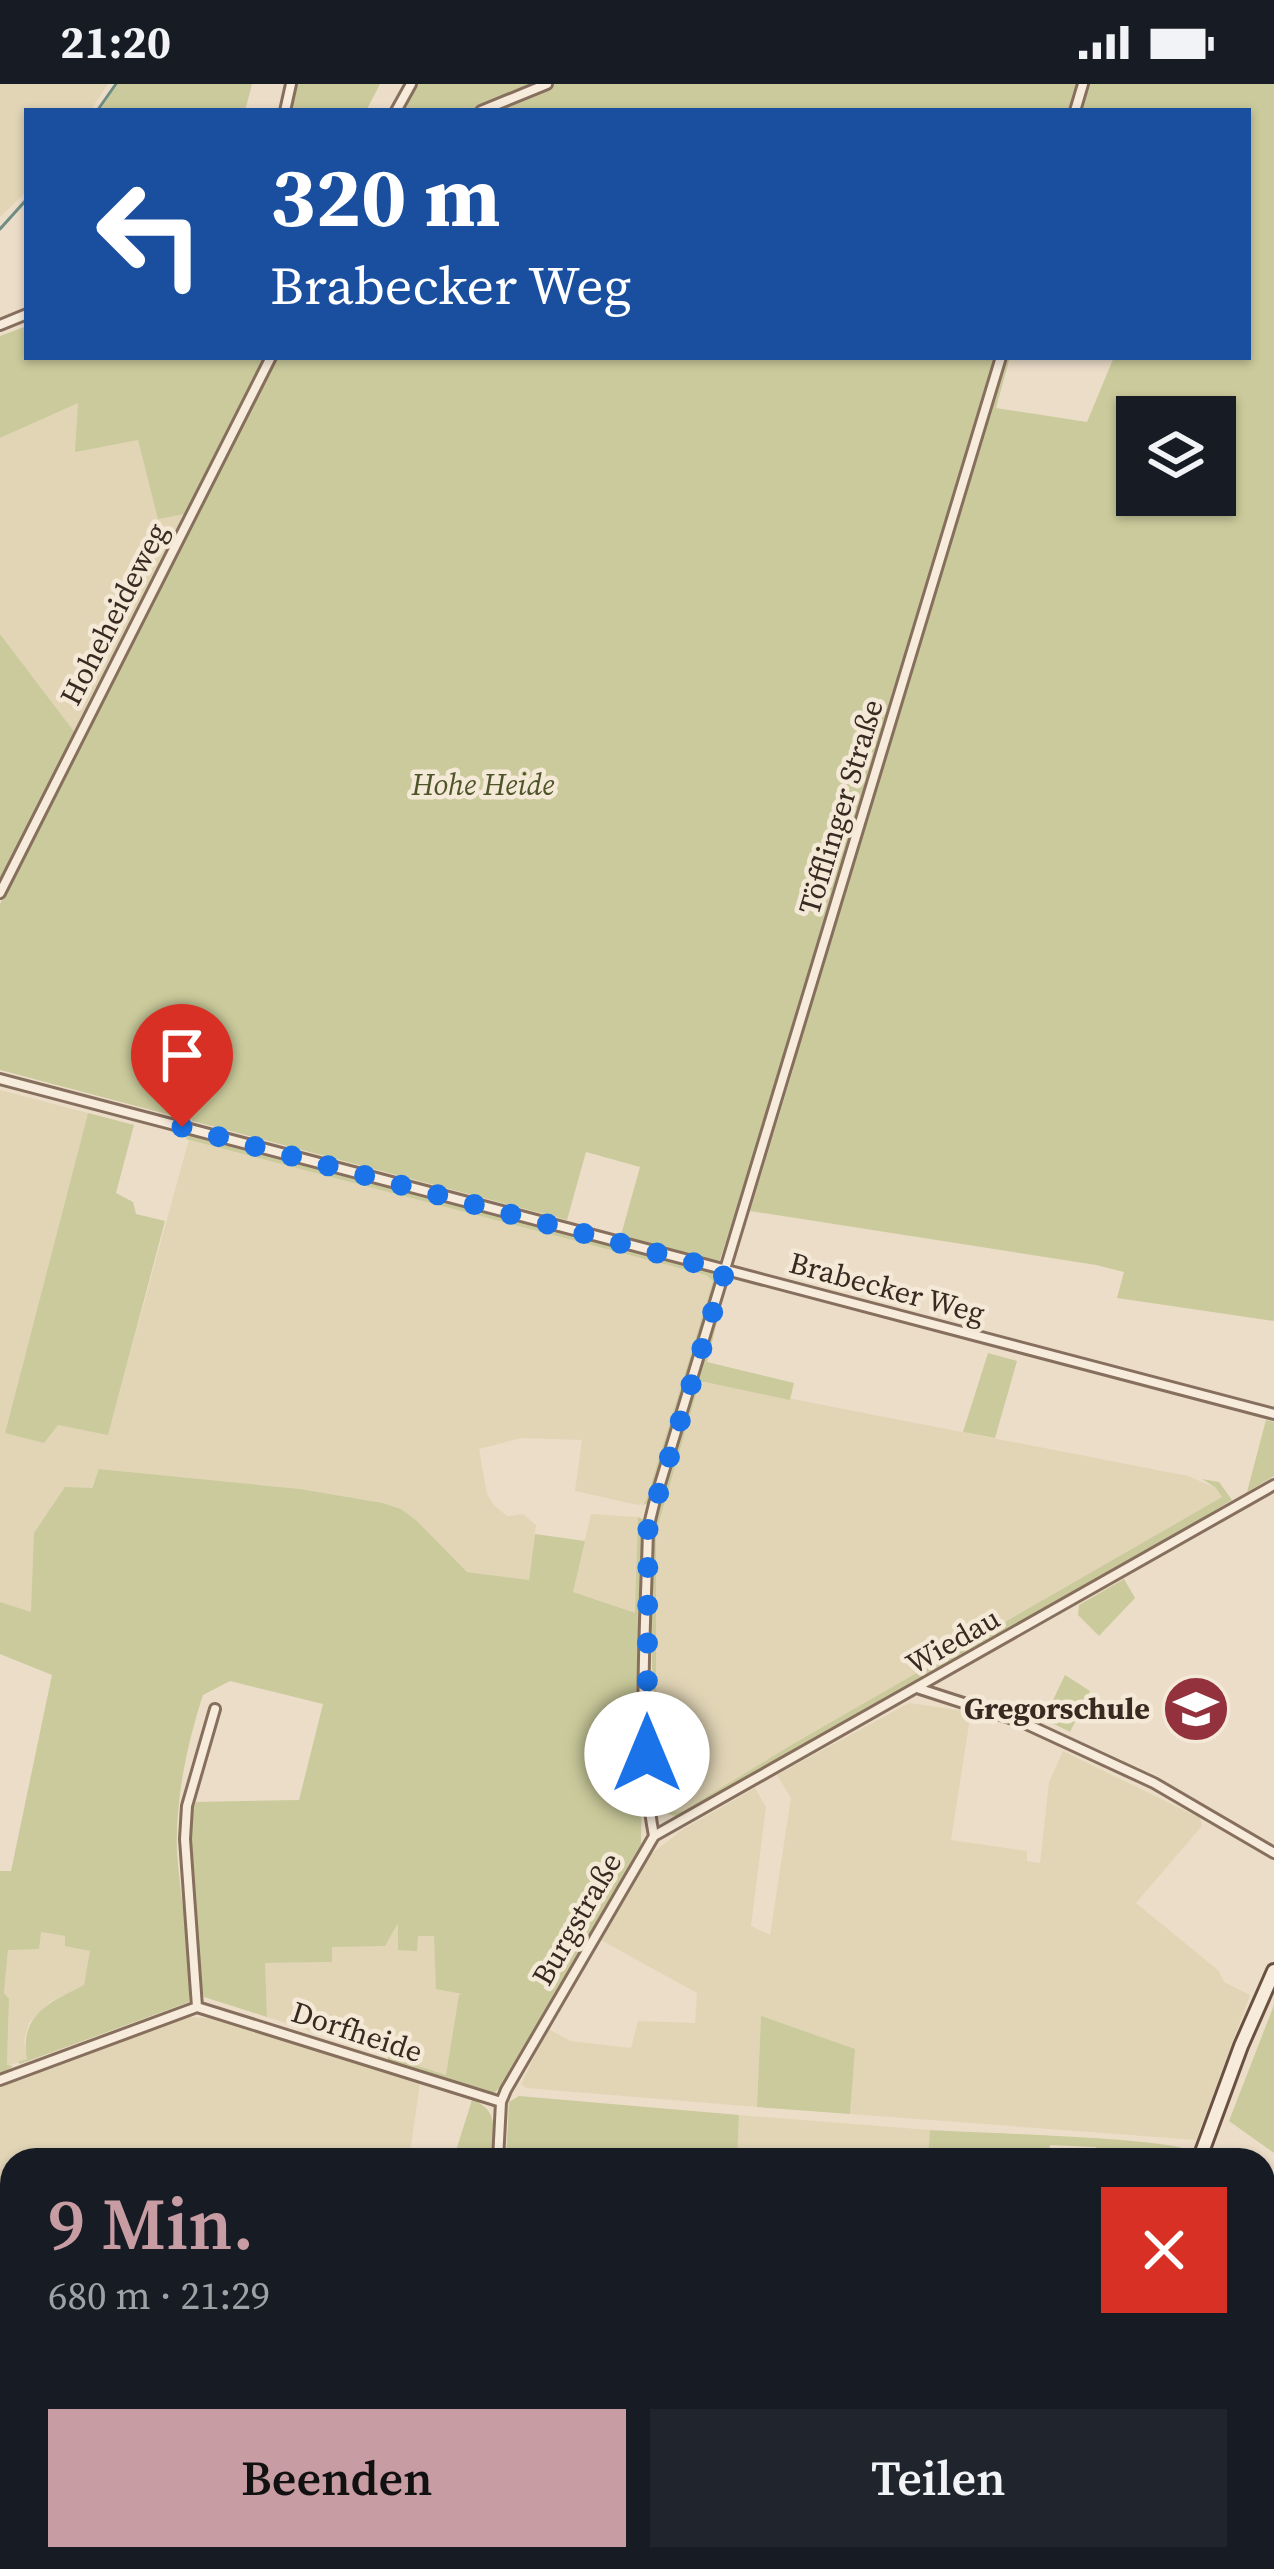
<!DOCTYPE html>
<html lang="de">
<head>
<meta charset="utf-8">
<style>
	:root { --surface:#171b24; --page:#20242c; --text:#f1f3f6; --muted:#9ea1a6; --accent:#c79ca3 }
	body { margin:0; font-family:"Source Serif 4",serif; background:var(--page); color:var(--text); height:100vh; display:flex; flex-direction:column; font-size:45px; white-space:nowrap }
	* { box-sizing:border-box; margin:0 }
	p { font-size:39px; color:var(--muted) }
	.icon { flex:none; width:66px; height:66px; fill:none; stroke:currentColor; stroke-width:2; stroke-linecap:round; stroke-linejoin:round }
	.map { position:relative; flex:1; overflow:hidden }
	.panel { position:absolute; left:0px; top:2064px; width:1275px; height:423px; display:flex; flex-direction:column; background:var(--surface); border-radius:36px 36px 0 0; box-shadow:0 3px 9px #0004 }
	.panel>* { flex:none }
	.guide { position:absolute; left:24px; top:24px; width:1227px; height:252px; border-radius:0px; box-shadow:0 3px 9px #0004; background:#1a4fa0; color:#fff; overflow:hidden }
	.controls { position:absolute; left:1116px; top:312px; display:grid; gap:24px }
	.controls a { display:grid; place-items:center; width:120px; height:120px; border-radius:0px; background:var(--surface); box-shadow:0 3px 9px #0004; font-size:60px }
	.pin { position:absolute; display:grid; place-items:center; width:102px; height:102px; color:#fff; margin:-123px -51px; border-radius:50% 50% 50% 0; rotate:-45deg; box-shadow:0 0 12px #0007 }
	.pin .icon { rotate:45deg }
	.me { position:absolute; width:132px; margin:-66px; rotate:0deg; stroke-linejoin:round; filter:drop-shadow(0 0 9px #0008) }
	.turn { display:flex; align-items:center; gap:42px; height:252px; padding:0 48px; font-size:54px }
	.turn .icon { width:156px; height:156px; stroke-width:2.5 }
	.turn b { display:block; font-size:84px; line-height:102px }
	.round { display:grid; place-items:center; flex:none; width:126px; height:126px; border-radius:0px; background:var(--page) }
	.head { display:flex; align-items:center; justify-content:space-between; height:204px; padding:0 48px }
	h1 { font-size:72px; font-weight:600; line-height:90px; color:var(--accent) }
	.cta { display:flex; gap:24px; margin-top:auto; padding:24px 48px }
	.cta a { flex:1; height:138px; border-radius:0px; background:var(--accent); color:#111; font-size:48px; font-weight:600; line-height:138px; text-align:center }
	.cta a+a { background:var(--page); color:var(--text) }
	.status { display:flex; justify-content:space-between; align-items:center; height:84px; padding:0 60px; background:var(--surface); direction:ltr }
	.status svg { height:33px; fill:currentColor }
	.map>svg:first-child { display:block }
	.farmland { fill:#e1d5b6 }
	.green { fill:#caca9c; fill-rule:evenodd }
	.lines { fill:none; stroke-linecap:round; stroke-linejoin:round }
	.stream { stroke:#6f8e83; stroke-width:3 }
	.minor-casing { stroke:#876f5e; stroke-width:14 }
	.secondary-casing { stroke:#695041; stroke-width:18 }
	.minor { stroke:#f7ebdb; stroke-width:8 }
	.secondary { stroke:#f7ebdb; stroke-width:12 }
	.route { stroke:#1a73e8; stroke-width:21; stroke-dasharray:0 37.8 }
	.labels { text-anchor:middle; stroke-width:9; stroke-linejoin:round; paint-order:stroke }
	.street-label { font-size:30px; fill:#382921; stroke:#f4e8d7 }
	.park-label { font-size:30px; font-style:italic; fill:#4d5428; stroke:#f4e8d7 }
	.poi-label { font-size:30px; font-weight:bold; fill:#382921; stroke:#f4e8d7; text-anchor:end }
</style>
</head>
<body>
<div class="status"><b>21:20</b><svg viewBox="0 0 49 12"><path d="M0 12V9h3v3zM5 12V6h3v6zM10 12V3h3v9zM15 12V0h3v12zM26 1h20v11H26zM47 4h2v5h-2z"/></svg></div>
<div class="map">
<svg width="1274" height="2485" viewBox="0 0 1274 2485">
	<rect width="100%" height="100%" fill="#ecddc8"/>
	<path class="farmland" d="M0,0H108L90,27H27V107L0,133Z
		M79,318L139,355L158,434L190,429L76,650L0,550V354Z
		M0,1006L88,1029L5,1349L58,1341L108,1350L189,1055L706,1191L713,1197L646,1418L638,1421L575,1407L582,1356L521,1354L479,1365L487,1410L494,1421L507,1432L523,1430L536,1441L529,1496L467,1488L417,1437L401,1425L383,1419L300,1405L100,1385L31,1529L0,1518Z
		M700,1297L1188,1392L1216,1404L1222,1413L793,1660L769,1678L683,1727L671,1728L656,1712L653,1479L659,1433Z
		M591,1430L638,1433L636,1530L572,1508Z
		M909,1619L971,1628L951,1756L1027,1767V1777L1040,1779L1049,1698L1063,1667L1200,1734L1202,1742L1136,1819L1219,1887L1224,1898L1250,1911L1196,2056L850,2030L854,1965L761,1933L757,2023L526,2004L521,2000L548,1945L571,1957L631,1964L638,1937L695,1939L697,1909L601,1856L650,1771L682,1746L755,1704L766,1723L751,1842L770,1851L791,1714L777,1691Z
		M436,1785L478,1786L471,1911L446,1991L267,1933L265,1879L331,1878L332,1863L396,1839Z
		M40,1848L66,1852L91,1867L84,1901L50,1918L29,1939L24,1958L28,1975L7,1982L9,1915L4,1909L8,1866Z
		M183,1933L215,1934L420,1999L409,2076H12V2188H0V2001Z
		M739,2031L930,2046L928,2076H737Z
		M1263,2244H1274V2485H1101L1104,2475H1263Z"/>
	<path class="green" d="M118,0H252L245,27H99Z
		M296,0H380L366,27H289Z
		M410,0H1274V1237L1117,1214L1124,1188L1096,1181L750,1127L793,986L783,982L719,1178L621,1151L640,1083L586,1068L567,1136L0,986V820L272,273H1010L996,324L1087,338L1114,273H1248V27H396ZM1137,333H1215V411H1137Z
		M27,242V273H264L190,429L158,435L138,356L75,368L78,319L0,354V252Z
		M0,550L76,650L0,797Z
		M88,1029L134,1041L116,1109L133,1118L136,1130L165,1137L108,1351L58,1341L44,1359L5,1349Z
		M188,1049L712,1188L716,1201L649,1419L642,1421L646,1417L713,1197L706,1191L186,1055Z
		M713,1237L717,1238L707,1278L794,1299L790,1316L700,1297L656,1448V1712L673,1728L683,1727L793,1660L1222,1413L1216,1404L1202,1395L1219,1398L1232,1416L1127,1480L703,1720L679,1733L668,1730L653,1715L651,1449Z
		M988,1269L1017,1277L995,1354L963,1348Z
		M1266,1336L1274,1338V1392L1247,1408Z
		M99,1385L300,1405L383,1419L401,1425L417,1437L467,1488L529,1496L535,1450L585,1457L573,1508L635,1529L638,1433L645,1436L641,1760L504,2000L495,2008L483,2010L388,1978V1972L446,1991L459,1911L463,1910L436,1905L434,1852H418L417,1867L398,1866V1839L385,1862L332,1863V1878L265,1879L267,1933L204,1913C191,1859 184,1778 193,1724L196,1718L299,1716L323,1620L230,1597L203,1611C187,1660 175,1717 177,1768C180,1817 193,1869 189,1918L20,1980L18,1978L27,1975C19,1931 50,1918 84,1901L90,1867L65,1862V1852L41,1848L39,1865L8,1866L4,1909L9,1915L7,1981L13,1982L0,1991V1787H11L52,1591L0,1570V1518L31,1528L34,1449L65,1403L92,1404Z
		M1124,1495L1135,1514L1099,1552L1078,1531L1079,1521Z
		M1065,1591L1090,1607L1070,1648L1044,1635Z
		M1274,1921V2069L1229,2037Z
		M761,1932L855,1965L850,2030L757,2023Z
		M519,2012L739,2031L737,2076H506L509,2018Z
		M472,2016C501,2026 493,2050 492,2076H453Z
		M930,2046C968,2049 1177,2053 1192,2068L1190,2076H1097L1096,2063L1050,2061L1048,2076H928Z
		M766,2475H1076L1073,2485H798Z"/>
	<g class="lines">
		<path class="stream" d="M97,27L116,0
			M0,145L27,115"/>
		<g class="minor-casing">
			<path id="minor" d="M285,27L291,0
				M396,27L411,0
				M481,27L547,0
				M1075,27L1083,0
				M0,241L27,230
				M0,809L271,273
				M0,995L1274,1330
				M920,1605L1022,1638L1154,1699L1274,1769
				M654,1752L1274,1401
				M197,1923L185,1755L187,1722L215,1625
				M0,1996L197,1923L501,2018
				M498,2076L501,2018L506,2006L654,1752C636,1656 646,1543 648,1445L654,1420L1001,273
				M751,2475L784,2485
				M226,2485V2475
				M482,2485L483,2475"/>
		</g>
		<g class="secondary-casing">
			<path id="secondary" d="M1199,2076L1241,1962L1274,1887
				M0,2372L12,2408
				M31,2475L33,2485
				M1081,2485L1084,2475"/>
		</g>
		<use href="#minor" class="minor"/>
		<use href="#secondary" class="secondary"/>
	</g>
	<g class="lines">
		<path class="route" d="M182,1043L725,1187L648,1445L647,1670"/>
	</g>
	<defs>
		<g id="school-disc" transform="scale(3.45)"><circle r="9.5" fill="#93313d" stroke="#f4e8d7"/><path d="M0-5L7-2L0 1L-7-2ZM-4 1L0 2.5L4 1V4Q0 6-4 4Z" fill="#fff"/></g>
	</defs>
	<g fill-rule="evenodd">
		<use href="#school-disc" x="1196" y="1625"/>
	</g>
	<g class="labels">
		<g class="street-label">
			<text transform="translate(114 530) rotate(-63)" y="10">Hoheheideweg</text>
			<text transform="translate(841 723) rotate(-73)" y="10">Töfflinger Straße</text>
			<text transform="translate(887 1204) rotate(15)" y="10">Brabecker Weg</text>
			<text transform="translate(953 1557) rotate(-30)" y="10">Wiedau</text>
			<text transform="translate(577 1835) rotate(-60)" y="10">Burgstraße</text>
			<text transform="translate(357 1948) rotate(18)" y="10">Dorfheide</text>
		</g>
		<g class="park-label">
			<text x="483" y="711">Hohe Heide</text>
		</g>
		<g class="poi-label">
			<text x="1150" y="1635">Gregorschule</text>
		</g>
	</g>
</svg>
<div class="controls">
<a><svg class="icon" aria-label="layers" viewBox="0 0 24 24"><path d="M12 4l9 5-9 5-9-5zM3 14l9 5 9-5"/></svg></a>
</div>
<div class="pin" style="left:182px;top:1043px;background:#d93025"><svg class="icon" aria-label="arrive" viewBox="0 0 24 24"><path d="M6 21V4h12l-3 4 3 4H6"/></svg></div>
<svg class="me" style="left:647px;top:1670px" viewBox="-20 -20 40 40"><circle r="19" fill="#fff"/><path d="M0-13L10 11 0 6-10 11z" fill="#1a73e8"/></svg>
<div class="guide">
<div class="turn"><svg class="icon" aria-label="left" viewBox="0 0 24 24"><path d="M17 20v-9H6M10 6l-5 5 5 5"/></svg><div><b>320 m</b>Brabecker Weg</div></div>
</div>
<section class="panel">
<div class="head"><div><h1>9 Min.</h1><p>680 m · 21:29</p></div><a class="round" style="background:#d93025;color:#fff"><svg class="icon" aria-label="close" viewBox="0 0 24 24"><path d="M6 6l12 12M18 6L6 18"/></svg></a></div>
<div class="cta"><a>Beenden</a><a>Teilen</a></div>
</section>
</div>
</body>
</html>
